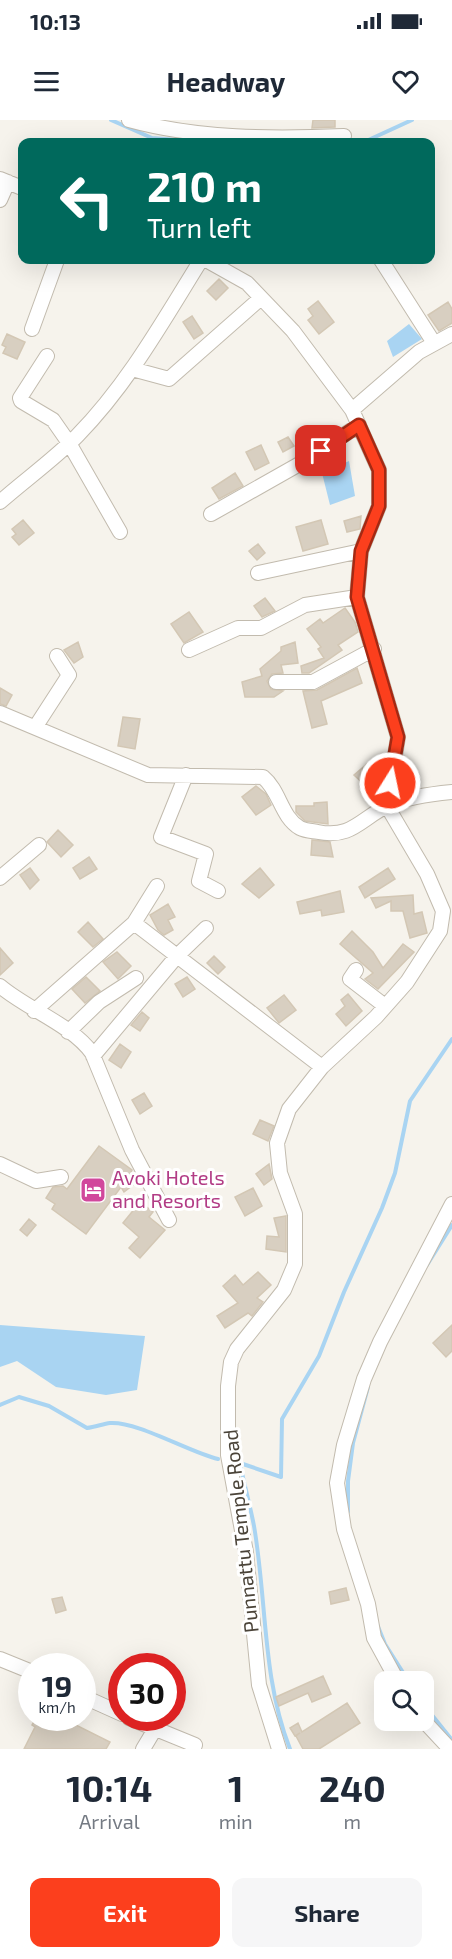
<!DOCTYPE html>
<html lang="en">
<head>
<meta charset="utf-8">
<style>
	:root { --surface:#fff; --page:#f6f6f7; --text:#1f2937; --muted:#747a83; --accent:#fc3f1d }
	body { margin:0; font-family:"Exo 2",sans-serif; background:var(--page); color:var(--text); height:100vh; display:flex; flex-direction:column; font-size:22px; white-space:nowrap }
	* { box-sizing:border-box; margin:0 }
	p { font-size:20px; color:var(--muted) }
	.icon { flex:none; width:33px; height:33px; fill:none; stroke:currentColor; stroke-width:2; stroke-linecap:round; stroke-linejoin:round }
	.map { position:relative; height:1629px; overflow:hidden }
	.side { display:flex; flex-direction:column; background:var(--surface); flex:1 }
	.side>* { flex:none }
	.top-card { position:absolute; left:18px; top:18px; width:417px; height:126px; border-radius:12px; box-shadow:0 6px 24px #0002; background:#00695c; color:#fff; overflow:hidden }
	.tools { position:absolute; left:374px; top:1551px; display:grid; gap:12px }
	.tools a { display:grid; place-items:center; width:60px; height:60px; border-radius:12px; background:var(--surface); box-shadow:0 6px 24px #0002; font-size:30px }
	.speed { position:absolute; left:18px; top:1533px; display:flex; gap:12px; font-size:30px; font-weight:700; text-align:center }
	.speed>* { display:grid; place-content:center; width:78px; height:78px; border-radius:50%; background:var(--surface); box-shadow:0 6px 24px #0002; line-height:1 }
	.speed small { font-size:15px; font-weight:400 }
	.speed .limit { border:9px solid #d22; background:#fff; color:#111 }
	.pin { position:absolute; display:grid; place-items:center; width:51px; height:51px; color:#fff; margin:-26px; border-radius:12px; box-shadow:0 3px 9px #0006 }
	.me { position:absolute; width:66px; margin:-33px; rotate:10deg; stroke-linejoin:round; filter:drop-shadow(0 0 4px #0008) }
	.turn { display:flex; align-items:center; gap:21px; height:126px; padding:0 30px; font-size:27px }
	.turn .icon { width:78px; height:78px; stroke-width:2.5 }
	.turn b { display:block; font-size:42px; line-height:51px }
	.eta { display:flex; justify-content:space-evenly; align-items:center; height:102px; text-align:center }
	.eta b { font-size:36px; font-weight:700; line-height:42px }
	.button { display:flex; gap:12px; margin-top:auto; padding:12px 30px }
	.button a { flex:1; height:69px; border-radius:12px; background:var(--accent); color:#fff; font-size:24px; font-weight:700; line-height:69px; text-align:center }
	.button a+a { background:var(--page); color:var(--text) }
	.status { display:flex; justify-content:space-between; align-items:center; height:42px; padding:0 30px; background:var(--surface); direction:ltr }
	.status svg { height:16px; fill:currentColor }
	header { display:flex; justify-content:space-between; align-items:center; height:78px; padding:0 30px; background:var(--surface); font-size:27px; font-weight:700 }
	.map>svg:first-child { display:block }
	.water { fill:#a9d4f2 }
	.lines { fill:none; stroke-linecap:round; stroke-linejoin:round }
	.stream { stroke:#a9d4f2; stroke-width:4 }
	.building { fill:#d8cfc1; stroke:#d3c7b4; stroke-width:1.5 }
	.minor-casing { stroke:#c2bbae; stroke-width:16 }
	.minor { stroke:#fff; stroke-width:14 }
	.route-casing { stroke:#a42913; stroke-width:15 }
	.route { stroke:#fc3f1d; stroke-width:10 }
	.labels { text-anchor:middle; stroke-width:6; stroke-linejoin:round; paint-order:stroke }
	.hotel-label { font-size:20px; fill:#b23c85; stroke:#fff; text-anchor:start }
	.street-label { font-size:20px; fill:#4b4439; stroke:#fff }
</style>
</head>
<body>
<div class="status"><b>10:13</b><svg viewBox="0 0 49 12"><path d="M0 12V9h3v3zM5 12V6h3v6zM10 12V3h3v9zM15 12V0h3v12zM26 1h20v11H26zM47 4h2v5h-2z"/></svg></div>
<header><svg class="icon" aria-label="menu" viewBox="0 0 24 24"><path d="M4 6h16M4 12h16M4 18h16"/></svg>Headway<svg class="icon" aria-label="heart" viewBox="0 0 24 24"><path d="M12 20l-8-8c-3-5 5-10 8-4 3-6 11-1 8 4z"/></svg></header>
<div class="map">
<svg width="452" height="1629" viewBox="0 0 452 1629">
	<rect width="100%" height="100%" fill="#f6f3ec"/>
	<path class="water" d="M409,204L422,219L393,237L387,221Z
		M349,341L355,376L330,385L322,353Z
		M0,1205L145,1216L137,1270L106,1275L56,1267L17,1241L0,1247Z"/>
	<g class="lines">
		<path class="stream" d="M111,0L152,18L203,22
			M364,22L412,0
			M427,1145L452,1105
			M0,1285L19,1277L49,1286L87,1308C95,1307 103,1304 110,1303C137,1301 189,1332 218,1339
			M348,1392V1361L353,1323L368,1267
			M377,1504L385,1524L409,1562
			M423,1584L452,1620
			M290,1629C262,1558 267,1481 254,1406C250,1385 244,1364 240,1343L281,1357L282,1299L319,1236L344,1172L382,1088L395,1053L410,981L452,919"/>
	</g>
	<path class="building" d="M313,0H335V7L312,8Z
		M219,159L228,168L216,180L207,171Z
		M318,181L334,202L319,214L308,200L313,196L308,189Z
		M448,182L452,189V203L439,211L428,195Z
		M192,196L203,213L194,219L183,202Z
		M7,214L25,222L17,239L3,233L6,227L2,225Z
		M288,317L294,326L283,332L278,322Z
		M261,325L269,343L255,350L246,332Z
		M235,353L243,366L219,379L212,368Z
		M361,396L360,409L347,412L344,401Z
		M23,400L34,413L19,425L12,417L16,414L12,409Z
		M321,400L328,424L303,431L296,407Z
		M258,424L265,433L257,440L249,431Z
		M265,478L275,491L262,497L254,486Z
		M345,488L355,502L358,512L338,525L342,530L309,553H302L301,546L324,538L318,529L321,527L307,509L320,499L323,503Z
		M189,492L203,512L184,523L171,504Z
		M78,522L83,537L74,543L64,530Z
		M295,522L298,543L281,545L283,553L272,554L267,561L271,569L283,571L274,577H245L242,562L262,556L260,549L281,531V527Z
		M357,548L362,563L321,581L327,604L312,608L303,571L317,570Z
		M0,568L12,575L6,586L0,584Z
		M123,597L140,599L135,629L118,626Z
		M368,643L382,657L369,669L354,655Z
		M256,666L266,674L271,685L256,695L242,677Z
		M327,682L328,704L305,701L296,692V686H314V683Z
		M58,710L73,725L61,737L47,722Z
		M312,720L330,722L333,737L311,735Z
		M89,737L97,749L80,759L73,748Z
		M30,748L39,760L30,769L20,755Z
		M260,748L274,765L259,778L242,764Z
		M388,748L395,759L365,778L359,767Z
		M340,771L344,792L322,796L321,790L300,794L297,782Z
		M413,775L414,794L422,792L427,813L410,818L403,791H391V781L376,788L371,778Z
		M168,784L175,797L168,800L173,810L164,815L158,810L150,795Z
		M88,802L103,819L93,827L78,812Z
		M352,811L373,832L383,848L403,824L414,832L378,869L365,859L373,853L340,824Z
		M0,828L13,843L0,855Z
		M117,832L131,846L118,859L103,842Z
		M214,836L225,847L218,854L207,843Z
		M86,857L100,871L85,883L72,869Z
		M187,857L195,869L183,877L175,864Z
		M348,874L362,891L346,906L336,894L345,886L341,880Z
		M284,875L296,890L279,903L267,888Z
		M142,892L149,898L140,911L131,905Z
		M120,924L131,932L121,948L109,940Z
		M144,973L152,986L140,994L132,980Z
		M260,1000L274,1006L268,1021L253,1014Z
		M99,1026L132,1050L128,1058L133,1065L124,1072L121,1067L86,1114L52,1089L55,1084L46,1078L53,1067L63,1066L67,1069Z
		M269,1044L272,1059L264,1065L256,1054Z
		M253,1068L262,1086L245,1096L235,1077Z
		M140,1082L153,1092L149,1097L165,1110L140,1138L129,1128L139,1117L123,1103Z
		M286,1096V1132L266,1129L267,1116L279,1117L274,1098Z
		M29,1099L36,1105L27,1116L20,1110Z
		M258,1152L271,1165L257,1178L263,1182L252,1196L248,1193L225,1208L217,1196L238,1183L223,1166L235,1155L243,1165Z
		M452,1205V1231L446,1237L433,1223Z
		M346,1468L349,1480L331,1484L329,1472Z
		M62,1477L66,1490L56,1493L52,1479Z
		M323,1556L331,1574L312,1582L308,1573L279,1586L276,1577Z
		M347,1583L360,1603L319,1629H303L296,1616L300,1613L295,1616L290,1608L298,1603L302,1612Z
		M36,1598H62L110,1622L106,1629H24L35,1607L32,1605Z"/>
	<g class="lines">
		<g class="minor-casing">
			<path id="minor" d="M129,0C198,19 273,19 344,16
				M0,59L22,68
				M0,80L8,62
				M206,140L247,163L293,211L352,290L379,350V386L361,431L357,477L398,617L387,686L427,754L443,791L440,811L407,862L376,897L322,947L289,989L277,1023L280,1053L295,1094V1144L284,1170L237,1229L231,1242L228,1266V1335L246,1432L259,1565L279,1629
				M381,140L434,223
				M32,209L57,140
				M47,236L20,278L21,281L53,300L69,323L120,412
				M132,249L169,259L261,178
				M352,290L419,232L452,214
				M0,382C25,360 53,340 77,316C128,264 163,201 201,140
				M211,394L303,342L359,305
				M258,453L361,431
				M189,530L238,508H261L305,485L357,477
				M276,562H313L374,529
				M0,593L148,655L263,657C280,671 281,697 300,708C306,711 313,711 318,712C352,719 361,698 389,685C408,677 431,674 452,672
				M36,606L69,555L57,536
				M186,655L161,717L206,734L199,761L218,771
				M0,758L39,725
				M134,803L322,947
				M356,850L350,859L385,886
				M0,866C27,889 72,905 92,933L132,1030L169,1100
				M34,891L134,803L157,766
				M68,912L99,882L136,858
				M93,936L177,836L206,808
				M0,1044L36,1061L61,1057
				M0,1539L32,1552
				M398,1562L374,1518L368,1484L344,1409L337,1363L344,1325L364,1259L380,1222L452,1084
				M82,1576L122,1594
				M129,1598L195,1625
				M423,1600L450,1629
				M143,1629L155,1609"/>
		</g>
		<use href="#minor" class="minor"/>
	</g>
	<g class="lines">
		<g class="route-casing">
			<path id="route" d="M321,331L359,305L379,350V386L361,431L357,477L398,617L390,663"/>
		</g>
		<use href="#route" class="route"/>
	</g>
	<defs>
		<g id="hotel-square" transform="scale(1.35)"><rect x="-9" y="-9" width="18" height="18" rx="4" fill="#d1479c" stroke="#fff"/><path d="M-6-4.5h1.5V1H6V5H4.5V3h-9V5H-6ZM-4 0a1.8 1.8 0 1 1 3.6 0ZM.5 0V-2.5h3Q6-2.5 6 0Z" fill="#fff"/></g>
	</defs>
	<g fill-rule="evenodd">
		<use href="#hotel-square" x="93" y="1070"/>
	</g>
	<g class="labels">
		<g class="hotel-label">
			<text x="112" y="1065">Avoki Hotels<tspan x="112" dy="23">and Resorts</tspan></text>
		</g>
		<g class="street-label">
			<text transform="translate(241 1411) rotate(-96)" y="7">Punnattu Temple Road</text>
		</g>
	</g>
</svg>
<div class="tools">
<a><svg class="icon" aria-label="search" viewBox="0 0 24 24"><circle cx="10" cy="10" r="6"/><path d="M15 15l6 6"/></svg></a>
</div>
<div class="speed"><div>19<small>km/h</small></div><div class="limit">30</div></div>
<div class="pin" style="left:321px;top:331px;background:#d93025"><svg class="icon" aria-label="arrive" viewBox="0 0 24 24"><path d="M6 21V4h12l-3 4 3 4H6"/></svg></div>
<svg class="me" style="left:390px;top:663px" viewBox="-20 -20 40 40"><circle r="17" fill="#fc3f1d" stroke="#fff" stroke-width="3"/><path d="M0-11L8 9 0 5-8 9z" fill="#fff"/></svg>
<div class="top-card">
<div class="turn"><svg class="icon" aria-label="left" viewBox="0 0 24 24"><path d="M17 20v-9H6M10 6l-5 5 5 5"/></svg><div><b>210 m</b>Turn left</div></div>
</div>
</div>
<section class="side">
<div class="eta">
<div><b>10:14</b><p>Arrival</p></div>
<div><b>1</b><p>min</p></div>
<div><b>240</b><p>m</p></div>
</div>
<div class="button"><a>Exit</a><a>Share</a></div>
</section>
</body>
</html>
